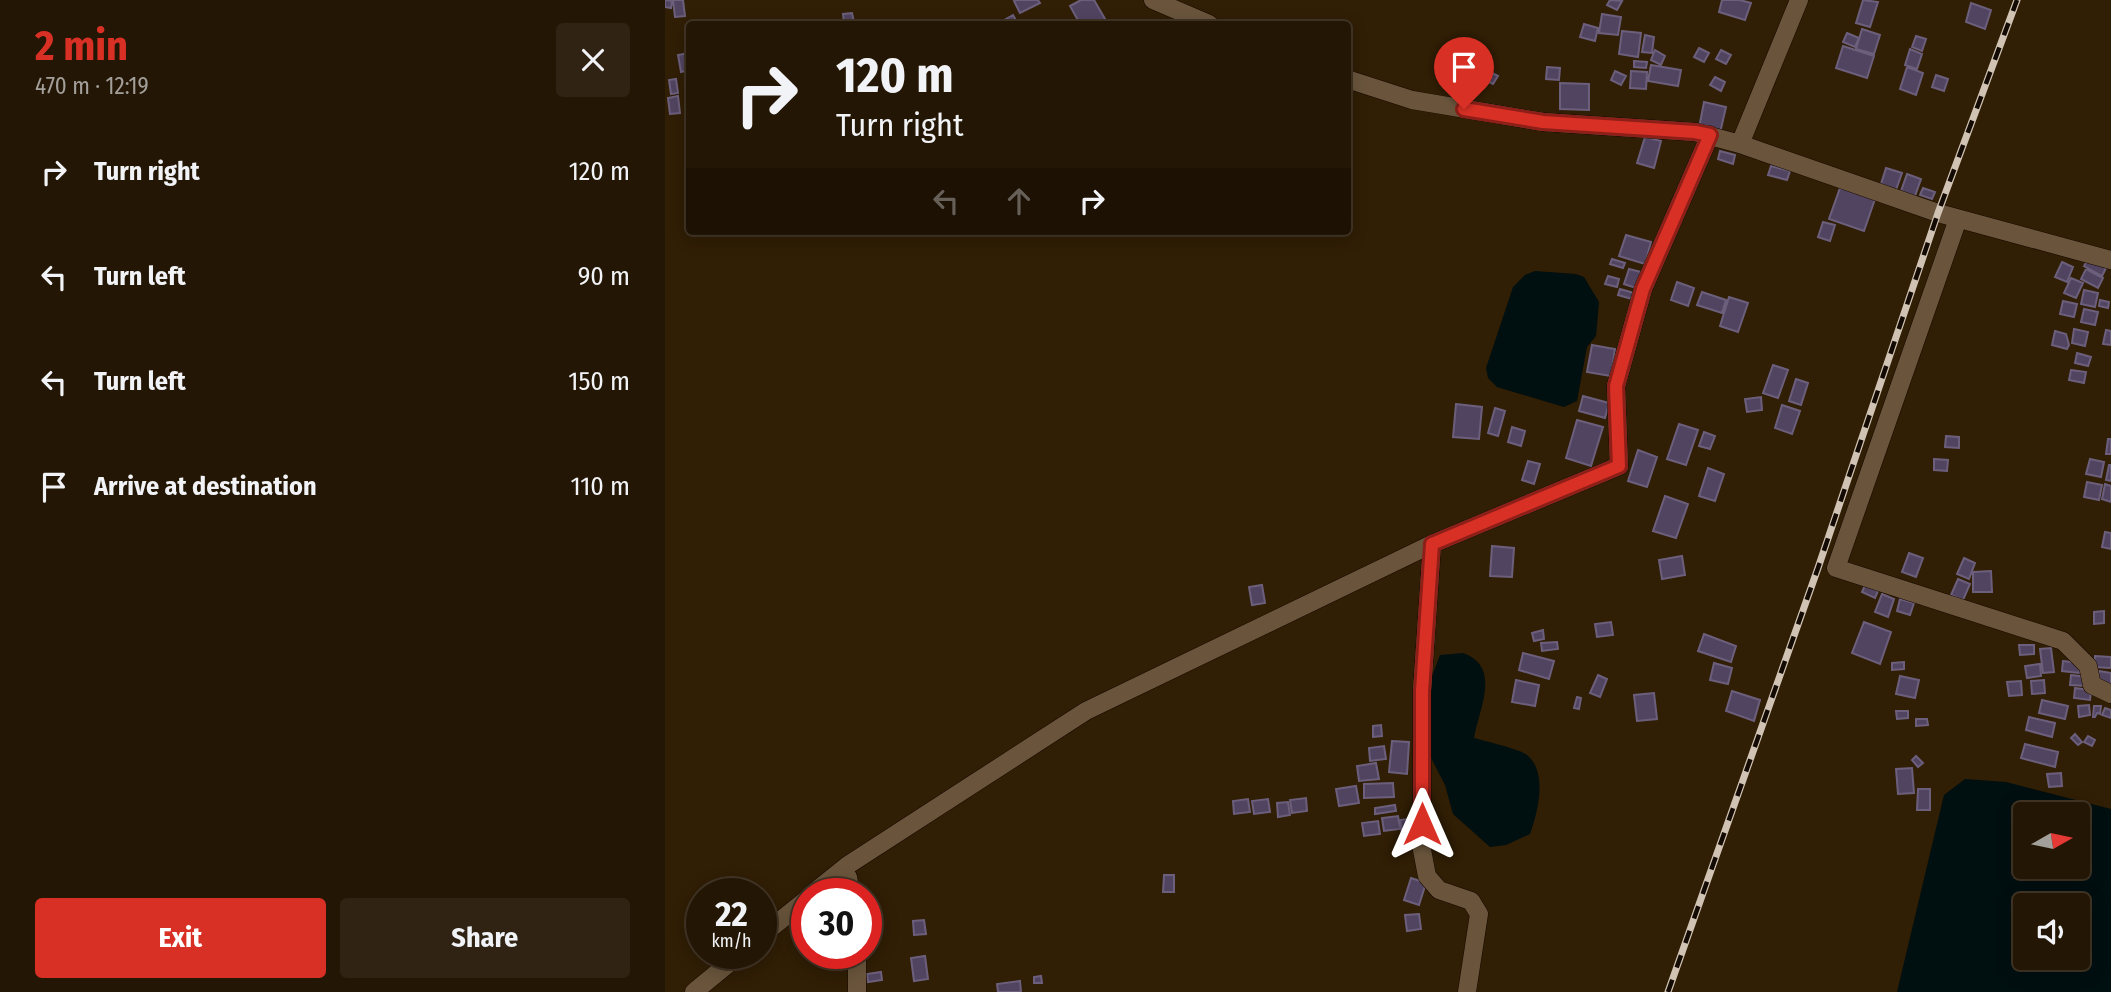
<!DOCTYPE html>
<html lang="en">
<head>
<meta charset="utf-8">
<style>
	:root { --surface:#241604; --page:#302313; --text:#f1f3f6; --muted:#a39f9a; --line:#413526; --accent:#d93025 }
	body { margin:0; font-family:"Fira Sans Condensed",sans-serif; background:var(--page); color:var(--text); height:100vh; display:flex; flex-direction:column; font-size:26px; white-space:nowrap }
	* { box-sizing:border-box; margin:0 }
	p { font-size:23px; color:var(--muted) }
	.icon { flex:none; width:38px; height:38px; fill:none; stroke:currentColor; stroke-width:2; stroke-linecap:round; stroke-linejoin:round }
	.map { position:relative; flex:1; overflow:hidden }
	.drawer { display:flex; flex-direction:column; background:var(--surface); width:665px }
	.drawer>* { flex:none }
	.banner { position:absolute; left:21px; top:21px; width:665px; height:214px; border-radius:7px; box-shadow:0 4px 18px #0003,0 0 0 2px var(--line); background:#241604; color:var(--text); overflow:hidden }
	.needle { width:46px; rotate:81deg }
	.buttons { position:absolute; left:1348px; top:802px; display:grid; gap:14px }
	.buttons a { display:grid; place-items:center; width:77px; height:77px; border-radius:7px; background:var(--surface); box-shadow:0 4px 18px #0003,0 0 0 2px var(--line); font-size:35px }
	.speed { position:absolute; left:21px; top:878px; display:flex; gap:14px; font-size:35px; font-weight:700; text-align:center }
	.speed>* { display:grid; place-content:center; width:91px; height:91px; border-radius:50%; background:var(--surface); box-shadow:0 4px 18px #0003,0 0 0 2px var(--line); line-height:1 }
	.speed small { font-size:18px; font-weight:400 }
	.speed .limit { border:10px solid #d22; background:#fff; color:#111 }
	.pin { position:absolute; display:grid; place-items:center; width:60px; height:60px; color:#fff; margin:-72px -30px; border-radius:50% 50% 50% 0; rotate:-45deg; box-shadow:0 0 7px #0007 }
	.pin .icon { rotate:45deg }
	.me { position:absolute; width:77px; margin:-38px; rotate:0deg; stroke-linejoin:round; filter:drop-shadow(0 0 5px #0008) }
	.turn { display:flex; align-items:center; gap:24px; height:147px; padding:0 35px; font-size:32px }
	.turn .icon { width:91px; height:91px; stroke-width:2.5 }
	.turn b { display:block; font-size:49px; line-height:60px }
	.lanes { display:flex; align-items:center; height:66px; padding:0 35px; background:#0003; justify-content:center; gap:35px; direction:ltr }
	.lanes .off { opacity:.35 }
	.round { display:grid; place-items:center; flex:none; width:74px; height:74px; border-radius:7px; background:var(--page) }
	.head { display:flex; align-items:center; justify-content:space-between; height:119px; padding:0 35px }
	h1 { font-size:42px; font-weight:700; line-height:52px; color:var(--accent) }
	.primary-button { display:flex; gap:14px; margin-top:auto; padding:14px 35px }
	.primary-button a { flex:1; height:80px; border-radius:7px; background:var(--accent); color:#fff; font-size:28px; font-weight:700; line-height:80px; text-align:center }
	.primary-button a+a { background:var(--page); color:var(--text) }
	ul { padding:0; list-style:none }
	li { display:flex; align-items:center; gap:21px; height:105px; padding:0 35px }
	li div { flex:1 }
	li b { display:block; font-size:26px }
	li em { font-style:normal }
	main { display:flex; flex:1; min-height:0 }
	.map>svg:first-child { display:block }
	.water { fill:#000f10; fill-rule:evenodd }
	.building { fill:#514460; stroke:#6c5f7c; stroke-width:2 }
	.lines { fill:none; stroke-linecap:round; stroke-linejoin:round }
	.street-casing { stroke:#180800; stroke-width:19 }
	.street { stroke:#6a553c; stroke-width:18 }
	.rail-casing { stroke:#d0c3b3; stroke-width:7 }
	.rail { stroke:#120a03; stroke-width:4.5; stroke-dasharray:13; stroke-linecap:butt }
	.route-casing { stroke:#8d1f18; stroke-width:18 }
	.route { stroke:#d93025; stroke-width:12 }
</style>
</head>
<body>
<main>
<section class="drawer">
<div class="head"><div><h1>2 min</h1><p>470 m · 12:19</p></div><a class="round"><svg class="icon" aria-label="close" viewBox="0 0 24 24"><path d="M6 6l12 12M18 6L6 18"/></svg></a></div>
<ul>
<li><svg class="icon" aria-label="right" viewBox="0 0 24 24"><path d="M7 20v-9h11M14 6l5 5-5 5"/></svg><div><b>Turn right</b></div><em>120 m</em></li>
<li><svg class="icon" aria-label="left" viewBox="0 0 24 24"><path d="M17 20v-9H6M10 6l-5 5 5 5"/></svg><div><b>Turn left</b></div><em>90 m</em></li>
<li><svg class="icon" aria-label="left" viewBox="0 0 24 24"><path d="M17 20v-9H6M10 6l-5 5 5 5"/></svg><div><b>Turn left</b></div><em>150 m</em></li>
<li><svg class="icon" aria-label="arrive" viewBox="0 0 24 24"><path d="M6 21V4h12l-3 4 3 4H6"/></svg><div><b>Arrive at destination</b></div><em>110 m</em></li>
</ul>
<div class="primary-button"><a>Exit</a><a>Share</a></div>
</section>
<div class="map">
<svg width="1446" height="992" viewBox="0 0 1446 992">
	<rect width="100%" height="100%" fill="#301e05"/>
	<path class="water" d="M870,271L911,274L919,277L934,302L931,336L922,347L912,401L899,407L832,387L823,378L821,368L848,287L860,275Z
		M798,653C837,667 814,708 809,738C819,741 855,749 862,755C883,772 873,812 865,834L841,845L825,847L788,814L780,785L758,742L761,692L775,655Z
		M1300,779L1341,782L1446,809V992H1232L1279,795ZM1360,814H1412V866H1360ZM1360,905H1412V957H1360Z"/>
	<path class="building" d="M0,0L7,1L6,8L0,7Z
		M8,0H18L20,16L10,17Z
		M351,0H373L375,3L355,13L349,1Z
		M416,0H429L443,24H415L405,6Z
		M945,0L957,1L952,10L942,5Z
		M1057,0H1075L1086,3L1080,20L1054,12Z
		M1198,0L1213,2L1205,27L1191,23Z
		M1306,3L1326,10L1320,29L1301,22Z
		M187,13L189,22L179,24L178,14Z
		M937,14L956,17L953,35L934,33Z
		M348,15L353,24H332Z
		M919,24L933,28L930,41L915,37Z
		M1197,29L1215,35L1209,54L1191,49Z
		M957,31L976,33L973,57L954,54Z
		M1182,33L1194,38L1190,47L1178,42Z
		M980,35L989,37L987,53L977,52Z
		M1251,36L1261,39L1257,51L1247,47Z
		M1178,46L1209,56L1202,78L1171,68Z
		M1034,48L1044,53L1039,62L1029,57Z
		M1245,49L1257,54L1252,69L1240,65Z
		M990,50L1000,56L996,65L986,60Z
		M1056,50L1066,55L1061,64L1051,59Z
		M24,53V70L16,72L13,55Z
		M969,61L982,62L981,68L969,67Z
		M986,65L1016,70L1013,86L983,81Z
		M882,67L895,68L894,80L881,79Z
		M1242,67L1258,73L1251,95L1235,89Z
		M823,71L833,76L828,84L818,79Z
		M950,71L961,76L956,85L946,80Z
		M966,71L982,72L981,89L965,88Z
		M1271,75L1283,79L1279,91L1267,87Z
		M1050,77L1060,82L1056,91L1045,85Z
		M11,79L13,93L6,94L4,80Z
		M24,81V106L20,82Z
		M895,83L924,84V110L895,109Z
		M13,96L15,113L5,114L3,98Z
		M1039,102L1061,107L1055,133L1034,128Z
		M980,137L996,141L989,168L972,163Z
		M1055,151L1070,155L1068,164L1053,159Z
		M1106,166L1125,171L1122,180L1103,175Z
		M1221,168L1237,173L1231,190L1216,184Z
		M1242,174L1256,179L1250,196L1236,191Z
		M1175,188L1210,199L1199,231L1164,219Z
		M1258,188L1270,192L1267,199L1255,195Z
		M1158,222L1170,225L1165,241L1153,237Z
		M961,235L986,242L980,264L954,256Z
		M947,259L960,263L958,268L945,264Z
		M1423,259L1442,266L1437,276L1419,266Z
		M1397,262L1408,267L1402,282L1390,277Z
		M964,269L976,272L971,288L959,284Z
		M1421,269L1438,278L1433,288L1416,279Z
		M943,276L954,279L952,287L940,284Z
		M1406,278L1418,283L1411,298L1399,293Z
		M1012,282L1029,288L1023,306L1006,300Z
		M955,289L969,293L967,299L953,295Z
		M1419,290L1433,293L1430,307L1416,304Z
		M1037,292L1061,300L1057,313L1032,305Z
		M1064,297L1083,303L1073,332L1055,326Z
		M1435,300L1444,302L1443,308L1434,306Z
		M1398,301L1412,304L1409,317L1395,314Z
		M1419,309L1433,312L1430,325L1416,322Z
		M1409,329L1423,332L1420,346L1407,343Z
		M1441,330L1446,331V345L1438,344Z
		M1390,331L1401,334L1404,345L1402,349L1387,345Z
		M927,345L950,349L946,376L922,372Z
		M1412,353L1426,357L1423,366L1410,363Z
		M1108,365L1123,370L1113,398L1098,393Z
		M1406,370L1421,372L1419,383L1404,380Z
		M1131,379L1143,383L1136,405L1124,401Z
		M918,396L944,403L940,418L914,411Z
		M1096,397L1097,410L1082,412L1080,399Z
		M791,404L817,407L814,439L788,437Z
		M1117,405L1135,411L1127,434L1110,428Z
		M830,408L840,411L833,436L823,433Z
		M912,420L938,427L926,466L901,458Z
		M1014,424L1033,430L1021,465L1002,459Z
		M847,427L860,431L856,446L843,442Z
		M1039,432L1050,436L1045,449L1034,446Z
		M1281,436L1294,437V448L1280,447Z
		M1443,439H1446V454H1441Z
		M973,450L992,457L982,487L963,481Z
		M1269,459L1283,460L1282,471L1269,470Z
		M1425,459L1439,462L1436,477L1421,474Z
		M863,461L875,464L869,484L857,480Z
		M1444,465H1446V481L1441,480Z
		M1043,468L1059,474L1050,501L1034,496Z
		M1422,482L1437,485L1434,500L1419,497Z
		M1440,484L1446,486V502L1437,499Z
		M1000,496L1023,504L1011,538L988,531Z
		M1440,532L1446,533V549L1437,547Z
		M827,546L849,548L847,577L825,576Z
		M1244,553L1258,558L1251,577L1237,572Z
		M1017,556L1020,575L997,579L994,560Z
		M1299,558L1310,563L1304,579L1292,574Z
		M1326,571L1327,592H1308V572Z
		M1293,579L1305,584L1298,600L1286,595Z
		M597,585L600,603L587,605L584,587Z
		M1200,585L1213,591L1210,598L1197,592Z
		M1217,594L1229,599L1223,617L1210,612Z
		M1235,599L1249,603L1245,615L1232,611Z
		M1439,611V623L1429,624V612Z
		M946,622L948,635L932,637L930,624Z
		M1199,622L1226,632L1215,664L1187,653Z
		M878,630L879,639L869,641L867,633Z
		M1039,634L1071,646L1066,662L1033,651Z
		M892,642L893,649L877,651L876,643Z
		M1354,645H1369V654L1355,655Z
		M1386,648L1389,672L1378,673L1375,649Z
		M858,653L889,661L884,679L854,670Z
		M1430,656L1446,657V668L1429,667Z
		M1398,661L1415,663L1414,673L1397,671Z
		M1239,662V669L1227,670V663Z
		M1049,663L1067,668L1063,684L1045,680Z
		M1375,664L1376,676L1362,678L1360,666Z
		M1434,671L1446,673V691L1432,683Z
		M933,675L942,679L935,697L925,693Z
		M1406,675L1423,677L1422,686L1405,685Z
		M1235,676L1254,680L1250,698L1231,694Z
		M851,680L874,685L870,706L847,702Z
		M1379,680L1380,693L1367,694L1366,681Z
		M1356,681L1357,695L1344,696L1342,682Z
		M1410,688L1426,690L1425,700L1409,698Z
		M1067,691L1095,700L1089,721L1061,711Z
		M989,693L992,719L972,721L969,695Z
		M912,697L916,698L914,709L909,708Z
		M1377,700L1403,706L1400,719L1374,713Z
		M1424,705L1425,715L1414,717L1413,706Z
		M1429,706H1436L1435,714L1432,713L1430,717H1428Z
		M1440,708L1446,710V718L1437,715Z
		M1231,711H1243V718L1232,719Z
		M1364,717L1390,723L1387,737L1361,730Z
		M1251,719H1262L1263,725L1251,726Z
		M716,725L717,736L708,737V726Z
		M1410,734L1417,742L1413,745L1406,738Z
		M1423,736L1430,740L1427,746L1419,742Z
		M727,741L744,742L742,774L724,772Z
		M1360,744L1393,752L1390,767L1356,758Z
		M719,746L721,759L705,761L704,748Z
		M1251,756L1258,763L1253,767L1247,760Z
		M711,763L714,779L694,781L692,766Z
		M1247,768L1249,793L1233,794L1231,769Z
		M1396,773L1397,786L1384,787L1382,774Z
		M728,783L729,797L699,798V784Z
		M691,786L694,803L674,806L671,789Z
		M1253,789H1265V810H1252Z
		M641,798L642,811L627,813L625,800Z
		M583,799L585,812L569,814L568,801Z
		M603,799L605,812L589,814L587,801Z
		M623,802L625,815L613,817L612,803Z
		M730,805L731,811L710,814V808Z
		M733,816L735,829L719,831L717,818Z
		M751,818L752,831L737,833L735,820Z
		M713,821L715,834L699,836L697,823Z
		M499,875H509V892H498Z
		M746,878L761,883L754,905L739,900Z
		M754,914L756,929L742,931L740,915Z
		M259,920L261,934L249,935L248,921Z
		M260,956L263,979L249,981L246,958Z
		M216,972L217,980L203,982L202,974Z
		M376,976L377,983H369V977Z
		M355,981L356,992H333L332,984Z"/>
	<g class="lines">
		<g class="street-casing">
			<path id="street" d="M488,0L544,24
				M682,79L747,100L878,122L1030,132L1075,144L1273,213L1446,260
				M1075,144L1134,0
				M1293,219L1171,568L1398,641L1423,666L1427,685L1446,694
				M767,544L757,691V850L762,876L774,890L806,901L814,914L802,992
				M183,877L186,894
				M147,894L183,865L421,711L767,544L954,466L951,386L978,289L1045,135
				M96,936L142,899
				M29,992L75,954
				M192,992V954"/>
		</g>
		<use href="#street" class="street"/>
		<g class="rail-casing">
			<path id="rail" d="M1003,992L1153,568L1273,213L1352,0"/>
		</g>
		<use href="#rail" class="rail"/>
	</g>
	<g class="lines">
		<g class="route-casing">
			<path id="route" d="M757,824V691L767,544L954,466L951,386L978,289L1045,135L1030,132L878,122L799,109"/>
		</g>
		<use href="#route" class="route"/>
	</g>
</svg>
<div class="buttons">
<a><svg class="needle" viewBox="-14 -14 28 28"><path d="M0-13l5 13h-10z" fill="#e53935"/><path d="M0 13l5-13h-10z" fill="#a39f9a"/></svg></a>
<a><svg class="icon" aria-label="sound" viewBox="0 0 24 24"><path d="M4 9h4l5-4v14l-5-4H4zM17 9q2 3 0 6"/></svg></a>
</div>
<div class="speed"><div>22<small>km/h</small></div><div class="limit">30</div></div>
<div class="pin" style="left:799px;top:109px;background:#d93025"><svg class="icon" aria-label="arrive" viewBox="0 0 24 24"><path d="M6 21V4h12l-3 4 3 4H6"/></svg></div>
<svg class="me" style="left:757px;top:824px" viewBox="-20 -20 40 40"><path d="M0-17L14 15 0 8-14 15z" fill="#d93025" stroke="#fff" stroke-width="4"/></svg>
<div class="banner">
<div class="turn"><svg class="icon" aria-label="right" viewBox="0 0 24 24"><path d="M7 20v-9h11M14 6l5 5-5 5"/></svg><div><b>120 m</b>Turn right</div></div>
<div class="lanes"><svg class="icon off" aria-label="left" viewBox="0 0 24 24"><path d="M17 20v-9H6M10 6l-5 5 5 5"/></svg><svg class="icon off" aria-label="ahead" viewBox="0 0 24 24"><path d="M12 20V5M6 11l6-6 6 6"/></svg><svg class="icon" aria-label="right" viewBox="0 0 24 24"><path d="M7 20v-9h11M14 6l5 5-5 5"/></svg></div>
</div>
</div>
</main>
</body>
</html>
